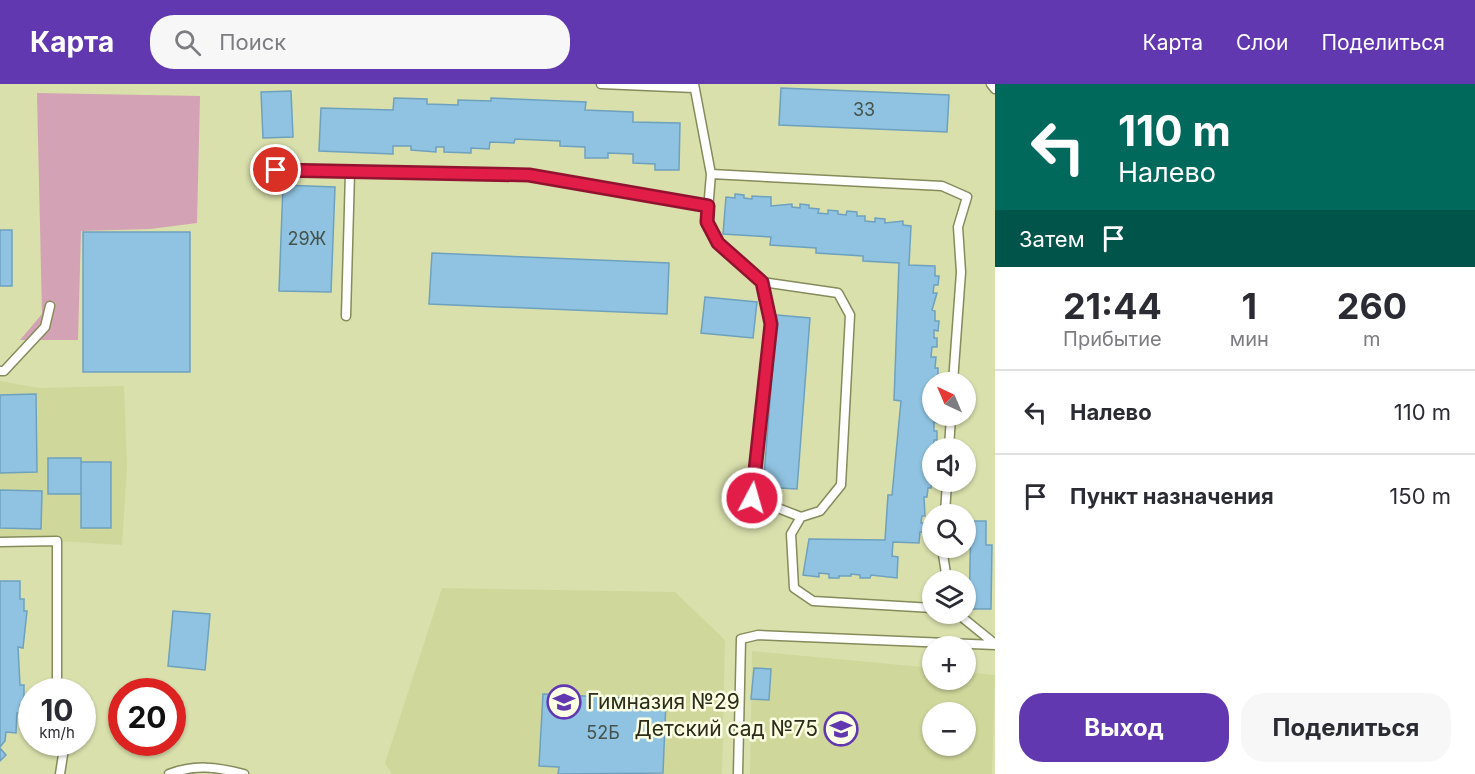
<!DOCTYPE html>
<html lang="ru">
<head>
<meta charset="utf-8">
<style>
	:root { --surface:#fff; --page:#f7f7f7; --text:#2b2b33; --muted:#7c7c81; --line:#e1e1e2; --accent:#6238b0 }
	body { margin:0; font-family:Inter,sans-serif; background:var(--page); color:var(--text); height:100vh; display:flex; flex-direction:column; font-size:22px; white-space:nowrap }
	* { box-sizing:border-box; margin:0 }
	p { font-size:20px; color:var(--muted) }
	.icon { flex:none; width:33px; height:33px; fill:none; stroke:currentColor; stroke-width:2; stroke-linecap:round; stroke-linejoin:round }
	.map { position:relative; flex:1; overflow:hidden }
	.details { display:flex; flex-direction:column; background:var(--surface); width:480px }
	.details>* { flex:none }
	.guide { background:#00695c; color:#fff; overflow:hidden }
	.needle { width:39px; rotate:316deg }
	.fabs { position:absolute; left:922px; top:288px; display:grid; gap:12px }
	.fabs a { display:grid; place-items:center; width:54px; height:54px; border-radius:50%; background:var(--surface); box-shadow:0 2px 4px #0004; font-size:30px }
	.speed { position:absolute; left:18px; top:594px; display:flex; gap:12px; font-size:30px; font-weight:700; text-align:center }
	.speed>* { display:grid; place-content:center; width:78px; height:78px; border-radius:50%; background:var(--surface); box-shadow:0 2px 4px #0004; line-height:1 }
	.speed small { font-size:15px; font-weight:400 }
	.speed .limit { border:9px solid #d22; background:#fff; color:#111 }
	.pin { position:absolute; display:grid; place-items:center; width:51px; height:51px; color:#fff; margin:-26px; border:3px solid #fff; border-radius:50%; box-shadow:0 2px 6px #0007 }
	.me { position:absolute; width:66px; margin:-33px; rotate:6deg; stroke-linejoin:round; filter:drop-shadow(0 0 4px #0008) }
	.turn { display:flex; align-items:center; gap:21px; height:126px; padding:0 24px; font-size:27px }
	.turn .icon { width:78px; height:78px; stroke-width:2.5 }
	.turn b { display:block; font-size:42px; line-height:51px }
	.then { display:flex; align-items:center; height:57px; padding:0 24px; background:#0003; gap:12px; font-size:22px }
	.eta { display:flex; justify-content:space-evenly; align-items:center; height:102px; text-align:center }
	.eta b { font-size:36px; font-weight:700; line-height:42px }
	.primary-button { display:flex; gap:12px; margin-top:auto; padding:12px 24px }
	.primary-button a { flex:1; height:69px; border-radius:24px; background:var(--accent); color:#fff; font-size:24px; font-weight:700; line-height:69px; text-align:center }
	.primary-button a+a { background:var(--page); color:var(--text) }
	ul { padding:0; list-style:none }
	li { display:flex; align-items:center; gap:18px; height:84px; padding:0 24px; border-top:2px solid var(--line) }
	li div { flex:1 }
	li b { display:block; font-size:22px }
	li em { font-style:normal }
	header { display:flex; align-items:center; gap:36px; box-sizing:border-box; height:84px; padding:0 30px; background:var(--accent); color:#fff }
	header strong { font-size:28px }
	nav { display:flex; gap:33px; margin-inline-start:auto; font-size:21px }
	.search { width:420px; height:54px; background:var(--page); display:flex; align-items:center; gap:15px; box-sizing:border-box; padding:0 21px; border-radius:24px; color:var(--muted); font-size:22px }
	main { display:flex; flex:1; min-height:0 }
	.map>svg:first-child { display:block }
	.built { fill:#cfd79b; fill-rule:evenodd }
	.green { fill:#d3a2b4 }
	.building { fill:#8fc3e1; stroke:#6ea1be; stroke-width:1.5 }
	.lines { fill:none; stroke-linecap:round; stroke-linejoin:round }
	.service-casing { stroke:#858b5a; stroke-width:11 }
	.service { stroke:#fff; stroke-width:8 }
	.route-casing { stroke:#92132f; stroke-width:15 }
	.route { stroke:#e11d48; stroke-width:10 }
	.labels { text-anchor:middle; stroke-width:5; stroke-linejoin:round; paint-order:stroke }
	.number-label { font-size:18px; fill:#45534c }
	.poi-label { font-size:21px; fill:#2c2e1a; stroke:#fbffe4; text-anchor:start }
</style>
</head>
<body>
<header>
<strong>Карта</strong>
<div class="search"><svg class="icon" aria-label="search" viewBox="0 0 24 24"><circle cx="10" cy="10" r="6"/><path d="M15 15l6 6"/></svg>Поиск</div>
<nav><a>Карта</a><a>Слои</a><a>Поделиться</a></nav>
</header>
<main>
<div class="map">
<svg width="995" height="690" viewBox="0 0 995 690">
	<rect width="100%" height="100%" fill="#d9e0ac"/>
	<path class="built" d="M0,297L39,304L124,302L127,383L122,461L57,457L0,458Z
		M442,504L675,508L725,556L722,690H392L385,679Z
		M752,567L933,584V596H966V588L995,591L992,690H750ZM933,628H966V662H933Z"/>
	<path class="green" d="M37,9L200,12L197,139L150,145L81,147L78,256H20L42,230Z"/>
	<path class="building" d="M781,4L949,11L947,48L779,41Z
		M291,7L293,53L263,54L261,8Z
		M394,14L427,15V20L458,21V16L491,17V14L586,18L585,26L633,28V38L680,39L679,86H655V80L633,79V70L608,69V74H585V63L560,62V57L515,55L514,59L490,58L489,65L471,64V69L444,68V63H436V68L411,66V62H393V70L319,67L321,24L393,26Z
		M283,101L335,103L331,208L279,207Z
		M735,110L744,111V114L752,115V112L771,113V122L792,120V123L800,124V120L809,121V124L819,125L818,129L828,130V126L838,127V130L846,131L847,127L857,128V132H865V137L875,138V134L885,135V139L903,137V141L911,142L909,181L935,182V192H939L938,201H934L933,209H937L932,226L935,227V237H939L938,247L934,246V254H937V263H932L931,273H936L935,284H938V293H934L932,319L933,332H939L938,339L934,338V347H937V356H934L933,367H930L933,386H928V394L932,395L931,404H928L927,413H924L925,432H922L921,439H925L924,448H920L919,459L893,458L892,472L898,473L897,494L871,491L870,494H860V491L851,490V492H839V494H829V490L819,489V493L803,491L809,455L885,456L888,411H892L901,317L894,316L899,179L863,177V172L816,169V164L770,161L771,153L723,150L726,113L735,114Z
		M0,146H12V202H0Z
		M83,148H190V288H83Z
		M432,169L669,179L667,230L429,220Z
		M705,213L757,218L753,254L701,249Z
		M777,231L810,234L797,405L763,403Z
		M36,310L37,388L0,389V311Z
		M48,374H81V410H48Z
		M81,378H111V444H81Z
		M0,406L42,407L41,445L0,444Z
		M971,437H986V461H992L991,525H969Z
		M0,497H20V515H24V527H27L23,564L18,563L20,601H24V621H20V629H17L16,649L6,648L5,657L0,663Z
		M173,527L210,530L205,586L168,582Z
		M754,584L771,585L769,616L751,615Z
		M543,610L666,616L663,689L558,690L559,683L539,682Z
		M82,616H91L90,637L82,636Z
		M0,664L6,671L0,677Z"/>
	<g class="lines">
		<g class="service-casing">
			<path id="service" d="M601,0L694,4
				M694,0L711,90L707,138L718,159L762,198L838,209L850,231L841,401L820,427L801,433L791,450L794,504L813,517L933,524
				M991,0L995,5
				M276,86L529,91L708,122
				M711,90L942,102L967,113L958,143L961,188L953,298
				M762,198L771,240L752,414L801,433
				M346,232L350,88
				M0,287H4L45,243L50,222
				M949,364L951,332
				M945,430L947,398
				M0,458L57,457V608
				M942,464L947,496
				M958,530L995,560
				M60,690L65,658
				M169,690C195,680 217,683 244,690
				M738,690L741,555L758,551L995,561"/>
		</g>
		<use href="#service" class="service"/>
	</g>
	<g class="lines">
		<g class="route-casing">
			<path id="route" d="M276,86L529,91L708,122L707,138L718,159L762,198L771,240L752,414"/>
		</g>
		<use href="#route" class="route"/>
	</g>
	<defs>
		<g id="school-ring" transform="scale(1.725)"><circle r="9.5" fill="#fbffe4" stroke="#6238b0" stroke-width="1.5"/><path d="M0-5L7-2L0 1L-7-2ZM-4 1L0 2.5L4 1V4Q0 6-4 4Z" fill="#6238b0"/></g>
	</defs>
	<g fill-rule="evenodd">
		<use href="#school-ring" x="564" y="618"/>
		<use href="#school-ring" x="841" y="645"/>
	</g>
	<g class="labels">
		<g class="number-label">
			<text x="864" y="32">33</text>
			<text x="307" y="161">29Ж</text>
			<text x="603" y="655">52Б</text>
		</g>
		<g class="poi-label">
			<text x="587" y="625">Гимназия №29</text>
			<text x="818" y="652" text-anchor="end">Детский сад №75</text>
		</g>
	</g>
</svg>
<div class="fabs">
<a><svg class="needle" viewBox="-14 -14 28 28"><path d="M0-13l5 13h-10z" fill="#e53935"/><path d="M0 13l5-13h-10z" fill="#7c7c81"/></svg></a>
<a><svg class="icon" aria-label="sound" viewBox="0 0 24 24"><path d="M4 9h4l5-4v14l-5-4H4zM17 9q2 3 0 6"/></svg></a>
<a><svg class="icon" aria-label="search" viewBox="0 0 24 24"><circle cx="10" cy="10" r="6"/><path d="M15 15l6 6"/></svg></a>
<a><svg class="icon" aria-label="layers" viewBox="0 0 24 24"><path d="M12 4l9 5-9 5-9-5zM3 14l9 5 9-5"/></svg></a>
<a>+</a>
<a>−</a>
</div>
<div class="speed"><div>10<small>km/h</small></div><div class="limit">20</div></div>
<div class="pin" style="left:276px;top:86px;background:#d93025"><svg class="icon" aria-label="arrive" viewBox="0 0 24 24"><path d="M6 21V4h12l-3 4 3 4H6"/></svg></div>
<svg class="me" style="left:752px;top:414px" viewBox="-20 -20 40 40"><circle r="17" fill="#e11d48" stroke="#fff" stroke-width="3"/><path d="M0-11L8 9 0 5-8 9z" fill="#fff"/></svg>
</div>
<section class="details">
<div class="guide">
<div class="turn"><svg class="icon" aria-label="left" viewBox="0 0 24 24"><path d="M17 20v-9H6M10 6l-5 5 5 5"/></svg><div><b>110 m</b>Налево</div></div>
<div class="then">Затем<svg class="icon" aria-label="arrive" viewBox="0 0 24 24"><path d="M6 21V4h12l-3 4 3 4H6"/></svg></div>
</div>
<div class="eta">
<div><b>21:44</b><p>Прибытие</p></div>
<div><b>1</b><p>мин</p></div>
<div><b>260</b><p>m</p></div>
</div>
<ul>
<li><svg class="icon" aria-label="left" viewBox="0 0 24 24"><path d="M17 20v-9H6M10 6l-5 5 5 5"/></svg><div><b>Налево</b></div><em>110 m</em></li>
<li><svg class="icon" aria-label="arrive" viewBox="0 0 24 24"><path d="M6 21V4h12l-3 4 3 4H6"/></svg><div><b>Пункт назначения</b></div><em>150 m</em></li>
</ul>
<div class="primary-button"><a>Выход</a><a>Поделиться</a></div>
</section>
</main>
</body>
</html>
